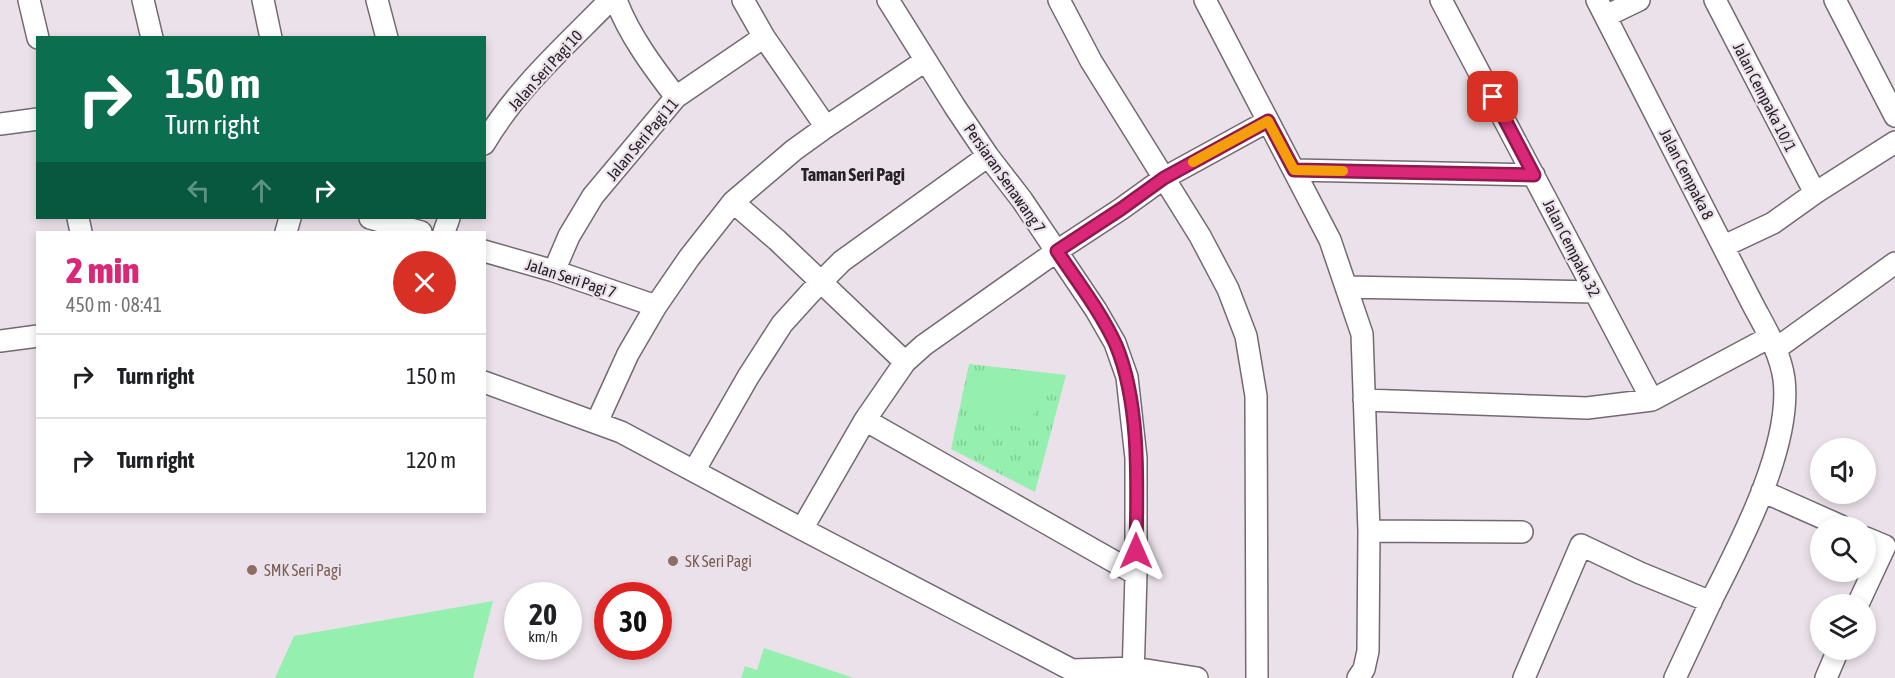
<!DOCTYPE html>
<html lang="en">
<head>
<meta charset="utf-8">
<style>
	:root { --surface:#fff; --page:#f2f2f2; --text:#202124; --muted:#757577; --line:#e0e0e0; --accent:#db2777 }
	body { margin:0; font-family:"Asap Condensed",sans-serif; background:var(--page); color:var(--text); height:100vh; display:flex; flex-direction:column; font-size:22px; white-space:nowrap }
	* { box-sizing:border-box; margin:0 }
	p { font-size:20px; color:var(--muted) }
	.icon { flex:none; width:33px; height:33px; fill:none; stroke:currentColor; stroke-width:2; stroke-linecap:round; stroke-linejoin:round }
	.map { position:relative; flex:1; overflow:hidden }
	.drawer { position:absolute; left:36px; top:231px; width:450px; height:282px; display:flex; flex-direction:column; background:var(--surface); border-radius:0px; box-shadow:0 3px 9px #0003 }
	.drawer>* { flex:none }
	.guide { position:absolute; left:36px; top:36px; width:450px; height:183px; border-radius:0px; box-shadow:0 3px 9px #0003; background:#0b6e4f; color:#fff; overflow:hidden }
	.fabs { position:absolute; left:1810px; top:438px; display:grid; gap:12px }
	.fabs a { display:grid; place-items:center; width:66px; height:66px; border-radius:50%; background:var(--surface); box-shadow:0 3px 9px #0003; font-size:30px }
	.speed { position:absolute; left:504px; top:582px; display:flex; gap:12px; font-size:30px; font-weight:700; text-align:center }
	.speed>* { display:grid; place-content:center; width:78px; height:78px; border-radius:50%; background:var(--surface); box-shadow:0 3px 9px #0003; line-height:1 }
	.speed small { font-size:15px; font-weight:400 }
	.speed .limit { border:9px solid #d22; background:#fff; color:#111 }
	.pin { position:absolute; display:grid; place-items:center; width:51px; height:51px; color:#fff; margin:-26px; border-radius:12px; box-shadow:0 3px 9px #0006 }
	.me { position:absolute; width:66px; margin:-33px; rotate:0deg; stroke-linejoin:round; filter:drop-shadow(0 0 4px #0008) }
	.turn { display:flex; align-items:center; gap:21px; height:126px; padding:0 30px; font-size:27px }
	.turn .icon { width:78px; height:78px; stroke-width:2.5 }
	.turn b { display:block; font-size:42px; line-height:51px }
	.lanes { display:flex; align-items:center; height:57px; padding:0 30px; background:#0003; justify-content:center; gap:30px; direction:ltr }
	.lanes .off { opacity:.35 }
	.round { display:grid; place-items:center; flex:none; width:63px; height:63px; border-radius:32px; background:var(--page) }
	.overview { display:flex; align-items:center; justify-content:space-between; height:102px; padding:0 30px }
	h1 { font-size:36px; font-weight:800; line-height:45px; color:var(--accent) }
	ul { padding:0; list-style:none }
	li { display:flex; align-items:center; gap:18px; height:84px; padding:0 30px; border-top:2px solid var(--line) }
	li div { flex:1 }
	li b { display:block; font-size:22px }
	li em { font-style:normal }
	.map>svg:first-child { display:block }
	.park { fill:url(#park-tufts) }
	.garden { fill:#95efaf }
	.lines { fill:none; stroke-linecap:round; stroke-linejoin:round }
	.minor-casing { stroke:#736a71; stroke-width:24 }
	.minor { stroke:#fff; stroke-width:21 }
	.route-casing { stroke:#8e194d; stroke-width:15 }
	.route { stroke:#db2777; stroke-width:10 }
	.slow { stroke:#f59e0b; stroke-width:10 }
	.education-dot { fill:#8d6e63; stroke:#ebe1ea; stroke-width:2 }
	.labels { text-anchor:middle; stroke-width:4.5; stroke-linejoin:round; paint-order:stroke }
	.street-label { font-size:16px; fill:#252125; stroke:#ebe1ea }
	.education-label { font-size:16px; fill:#785e54; stroke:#ebe1ea; text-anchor:start }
	.neighbourhood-label { font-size:18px; font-weight:bold; fill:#252125; stroke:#ebe1ea }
</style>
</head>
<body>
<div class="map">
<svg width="1895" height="678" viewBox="0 0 1895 678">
	<defs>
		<pattern id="park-tufts" width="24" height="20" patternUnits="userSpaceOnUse" patternTransform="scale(1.5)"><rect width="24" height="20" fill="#95efaf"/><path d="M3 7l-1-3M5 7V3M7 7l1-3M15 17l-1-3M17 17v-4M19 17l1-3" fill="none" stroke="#80cd96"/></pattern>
	</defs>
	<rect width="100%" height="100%" fill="#ebe1ea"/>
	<path class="park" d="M969,364L1066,375L1035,492L951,449Z"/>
	<path class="garden" d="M972,373L1047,381L1027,430L965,410Z
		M493,601L473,678H275L294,636Z
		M764,648L854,678H741L745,666L757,670Z"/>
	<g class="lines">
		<g class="minor-casing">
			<path id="minor" d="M29,0L38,38
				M143,0L152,38
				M263,0L271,38
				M377,0L387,38
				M616,0C629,35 653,67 676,97
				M743,0L764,37L826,127
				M888,0L955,107L988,156L1022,200L1096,310L1115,343L1127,377L1136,458V574L1133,678
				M1059,0L1091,61L1200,236L1228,289L1246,336L1256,396L1257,678
				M1205,0L1330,240L1362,334L1369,531L1368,651L1364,669L1358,678
				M1441,0L1652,400
				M1597,0L1752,303C1765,328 1780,351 1784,379C1792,445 1742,540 1712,599C1700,625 1687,652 1675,678
				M1715,0L1815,193
				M1835,0L1895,116
				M1606,16L1639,0
				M0,124L38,119
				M484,144C516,89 566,45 610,0
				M1294,170L1534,175
				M733,202L777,240L905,362
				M78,218L81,232
				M370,218L421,232
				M286,232L290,218
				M444,232L449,218
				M1724,246L1773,223L1815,193L1895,142
				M484,251L554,271L656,306
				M554,271L569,236L593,196L676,97L764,37
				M1346,287L1595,292
				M0,341L38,336
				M1777,348L1895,263
				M484,382L621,432L802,529L1072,670L1134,668L1197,678
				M1364,400L1587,408L1652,400L1770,337
				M865,420L1136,574
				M597,422L628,354L656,306L689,258L733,202L794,150L826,127L925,61
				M694,471L748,377L782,324L811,292L842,261L988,156
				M1762,491L1841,526
				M802,529L865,420L905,362L924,345L1057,251L1121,209L1164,178L1268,121
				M1369,531L1522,532
				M1858,604L1885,546L1866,538
				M1524,678L1581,545L1640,573L1711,602
				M1826,678L1838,650"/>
		</g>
		<use href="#minor" class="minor"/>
	</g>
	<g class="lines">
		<g class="route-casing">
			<path id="route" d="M1136,551C1137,487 1141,405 1116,345C1101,312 1077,281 1057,251L1121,209L1164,178L1268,121L1294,170L1534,175L1493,97"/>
		</g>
		<use href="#route" class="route"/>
		<path class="slow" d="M1193,162L1268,121L1294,170L1343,171"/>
	</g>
	<g class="education-dot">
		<circle cx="673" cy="561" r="6"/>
		<circle cx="252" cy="570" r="6"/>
	</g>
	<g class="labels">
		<g class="street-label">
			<text transform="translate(545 70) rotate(-48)" y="6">Jalan Seri Pagi 10</text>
			<text transform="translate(1765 97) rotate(63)" y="6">Jalan Cempaka 10/1</text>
			<text transform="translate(642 139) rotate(-50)" y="6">Jalan Seri Pagi 11</text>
			<text transform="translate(1687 174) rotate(63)" y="6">Jalan Cempaka 8</text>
			<text transform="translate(1005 178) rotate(55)" y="6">Persiaran Senawang 7</text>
			<text transform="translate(1572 248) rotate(63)" y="6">Jalan Cempaka 32</text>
			<text transform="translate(571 278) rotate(18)" y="6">Jalan Seri Pagi 7</text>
		</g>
		<g class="education-label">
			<text x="685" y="567">SK Seri Pagi</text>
			<text x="264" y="576">SMK Seri Pagi</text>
		</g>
		<g class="neighbourhood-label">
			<text x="853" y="181">Taman Seri Pagi</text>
		</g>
	</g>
</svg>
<div class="fabs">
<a><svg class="icon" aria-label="sound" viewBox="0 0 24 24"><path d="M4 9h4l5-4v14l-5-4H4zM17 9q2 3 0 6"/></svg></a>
<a><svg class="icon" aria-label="search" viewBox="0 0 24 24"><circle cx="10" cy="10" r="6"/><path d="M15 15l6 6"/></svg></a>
<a><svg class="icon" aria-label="layers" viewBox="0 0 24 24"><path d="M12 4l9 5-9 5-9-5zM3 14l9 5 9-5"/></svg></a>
</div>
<div class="speed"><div>20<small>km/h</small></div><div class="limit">30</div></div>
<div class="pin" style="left:1493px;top:97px;background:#d93025"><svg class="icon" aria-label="arrive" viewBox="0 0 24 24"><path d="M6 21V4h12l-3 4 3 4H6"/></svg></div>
<svg class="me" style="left:1136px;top:551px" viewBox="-20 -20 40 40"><path d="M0-17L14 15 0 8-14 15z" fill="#db2777" stroke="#fff" stroke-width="4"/></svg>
<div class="guide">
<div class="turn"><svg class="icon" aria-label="right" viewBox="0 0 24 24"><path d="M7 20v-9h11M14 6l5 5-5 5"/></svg><div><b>150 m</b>Turn right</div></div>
<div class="lanes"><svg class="icon off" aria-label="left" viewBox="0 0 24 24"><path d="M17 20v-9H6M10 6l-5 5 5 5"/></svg><svg class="icon off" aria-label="ahead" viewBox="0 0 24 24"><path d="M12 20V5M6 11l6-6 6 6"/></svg><svg class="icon" aria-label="right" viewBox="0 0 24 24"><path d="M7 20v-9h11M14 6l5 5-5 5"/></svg></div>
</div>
<section class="drawer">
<div class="overview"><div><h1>2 min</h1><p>450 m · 08:41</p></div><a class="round" style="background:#d93025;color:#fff"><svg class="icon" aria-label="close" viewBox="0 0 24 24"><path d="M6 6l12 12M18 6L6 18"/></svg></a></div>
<ul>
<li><svg class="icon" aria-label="right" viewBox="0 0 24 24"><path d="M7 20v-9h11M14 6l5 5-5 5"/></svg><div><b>Turn right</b></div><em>150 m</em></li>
<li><svg class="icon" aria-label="right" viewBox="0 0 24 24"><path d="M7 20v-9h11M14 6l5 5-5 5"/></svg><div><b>Turn right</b></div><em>120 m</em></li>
</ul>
</section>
</div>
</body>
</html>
